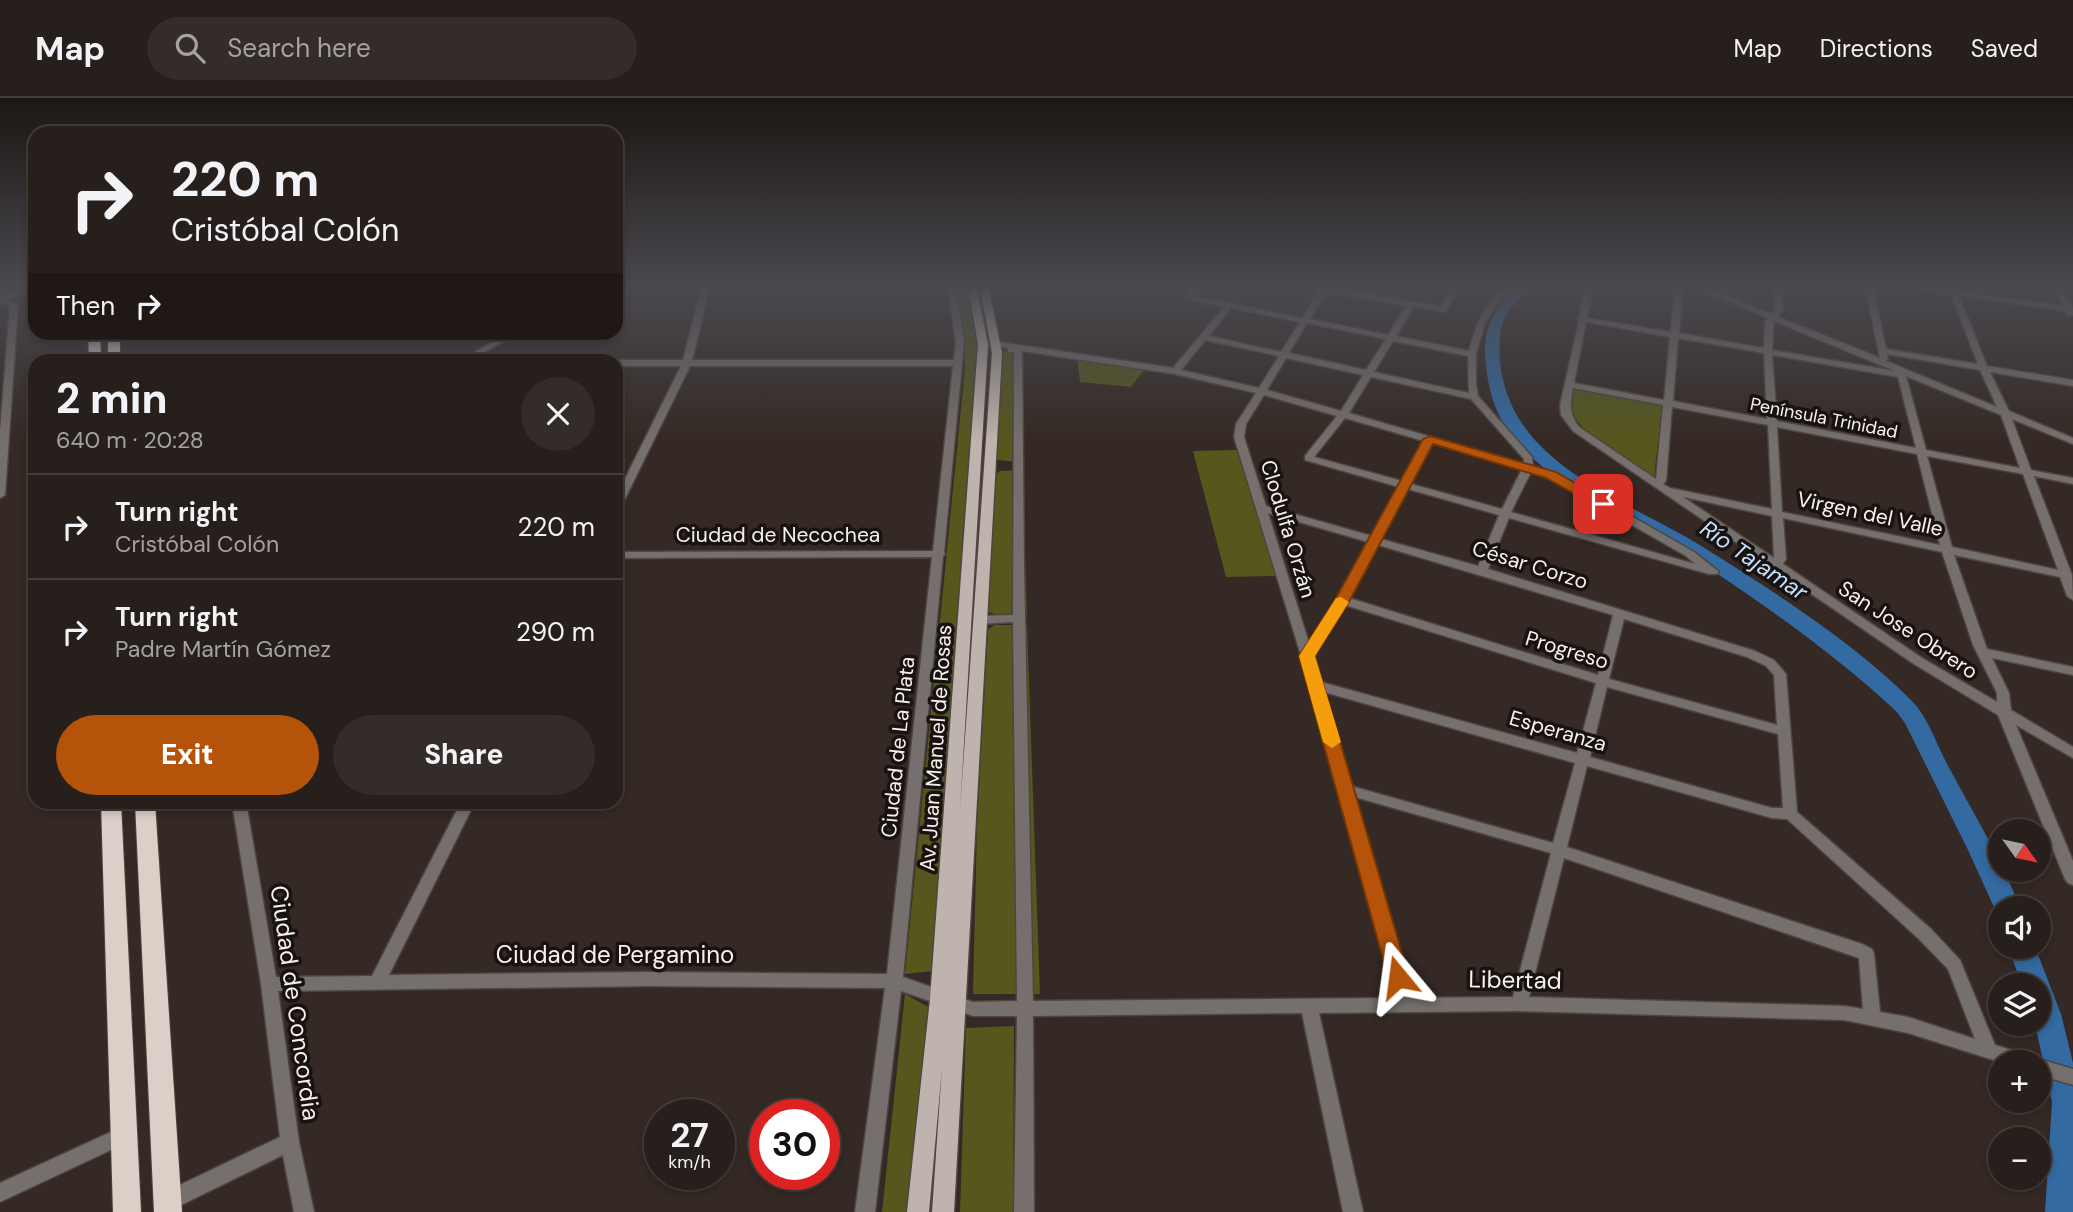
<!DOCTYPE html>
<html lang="en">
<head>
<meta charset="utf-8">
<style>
	:root { --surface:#271f1b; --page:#332c28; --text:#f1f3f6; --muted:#a4a2a3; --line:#433d3a; --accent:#b45309 }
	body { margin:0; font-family:"DM Sans",sans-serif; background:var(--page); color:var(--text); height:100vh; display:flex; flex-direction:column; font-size:26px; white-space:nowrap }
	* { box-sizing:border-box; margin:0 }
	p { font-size:23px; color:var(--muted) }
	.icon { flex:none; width:38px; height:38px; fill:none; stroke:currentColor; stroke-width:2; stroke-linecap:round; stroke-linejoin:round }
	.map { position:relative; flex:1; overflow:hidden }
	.side { position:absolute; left:28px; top:256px; width:595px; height:455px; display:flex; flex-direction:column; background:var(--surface); border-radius:21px; box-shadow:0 4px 10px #0003,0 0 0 2px var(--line) }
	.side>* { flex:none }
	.top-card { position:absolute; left:28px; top:28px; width:595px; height:214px; border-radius:21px; box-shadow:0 4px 10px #0003,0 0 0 2px var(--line); background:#271f1b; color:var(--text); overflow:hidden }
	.needle { width:46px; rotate:123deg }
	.buttons { position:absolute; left:1988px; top:721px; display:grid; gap:14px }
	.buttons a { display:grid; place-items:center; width:63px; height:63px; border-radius:50%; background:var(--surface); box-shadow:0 4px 10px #0003,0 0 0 2px var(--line); font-size:35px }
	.speed { position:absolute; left:644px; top:1001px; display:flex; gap:14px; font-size:35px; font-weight:700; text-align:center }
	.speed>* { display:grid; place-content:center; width:91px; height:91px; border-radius:50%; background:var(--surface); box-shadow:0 4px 10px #0003,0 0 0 2px var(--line); line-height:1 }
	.speed small { font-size:18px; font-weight:400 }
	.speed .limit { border:10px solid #d22; background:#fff; color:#111 }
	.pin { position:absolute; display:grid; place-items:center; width:60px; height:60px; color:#fff; margin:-30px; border-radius:14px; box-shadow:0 4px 10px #0006 }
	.me { position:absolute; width:77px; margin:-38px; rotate:344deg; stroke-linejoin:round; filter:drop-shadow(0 0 5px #0008) }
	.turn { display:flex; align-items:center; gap:24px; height:147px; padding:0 28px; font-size:32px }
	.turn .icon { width:91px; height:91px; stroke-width:2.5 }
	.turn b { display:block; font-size:49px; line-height:60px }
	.then { display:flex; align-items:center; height:66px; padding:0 28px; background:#0003; gap:14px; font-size:26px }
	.round { display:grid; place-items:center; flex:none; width:74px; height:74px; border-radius:37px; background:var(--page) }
	.headline { display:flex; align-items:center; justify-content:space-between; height:119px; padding:0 28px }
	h1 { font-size:42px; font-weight:800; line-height:52px }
	.cta { display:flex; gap:14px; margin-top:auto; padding:14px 28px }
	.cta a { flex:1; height:80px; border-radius:42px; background:var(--accent); color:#fff; font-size:28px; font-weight:800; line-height:80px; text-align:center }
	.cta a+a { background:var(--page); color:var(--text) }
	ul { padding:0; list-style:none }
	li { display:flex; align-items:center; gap:21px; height:105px; padding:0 28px; border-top:2px solid var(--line) }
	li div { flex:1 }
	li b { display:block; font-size:26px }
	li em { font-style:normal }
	header { display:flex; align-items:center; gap:42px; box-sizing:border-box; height:98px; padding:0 35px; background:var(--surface); border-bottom:2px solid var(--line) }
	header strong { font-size:33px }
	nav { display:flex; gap:38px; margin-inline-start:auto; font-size:24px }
	.search { width:490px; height:63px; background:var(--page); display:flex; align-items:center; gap:18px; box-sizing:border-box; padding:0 24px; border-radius:38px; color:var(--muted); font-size:26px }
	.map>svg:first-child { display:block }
	.green { fill:#56571d }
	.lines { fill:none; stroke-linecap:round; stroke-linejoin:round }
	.river { fill:#336aa1; fill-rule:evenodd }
	.minor-casing { stroke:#4f4540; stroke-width:3 }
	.major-casing { stroke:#4f4540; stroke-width:3 }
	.highway-casing { stroke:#4f4540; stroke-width:2 }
	.minor { fill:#75706d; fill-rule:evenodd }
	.major { fill:#bfb4ad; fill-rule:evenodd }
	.highway { fill:#dccfc7; fill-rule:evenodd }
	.route { fill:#b45309; stroke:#753606; stroke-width:2 }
	.slow { fill:#f59e0b }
	.labels { text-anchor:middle; stroke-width:7; stroke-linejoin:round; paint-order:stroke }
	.far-street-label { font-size:18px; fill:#f8f1ed; stroke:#181311 }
	.street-label { font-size:21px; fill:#f8f1ed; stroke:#181311 }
	.water-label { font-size:23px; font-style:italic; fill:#c2dfff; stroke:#181311 }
	.near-street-label { font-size:24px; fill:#f8f1ed; stroke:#181311 }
</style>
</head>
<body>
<header>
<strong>Map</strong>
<div class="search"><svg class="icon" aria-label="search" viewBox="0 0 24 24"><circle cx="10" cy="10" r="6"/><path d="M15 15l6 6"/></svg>Search here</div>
<nav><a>Map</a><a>Directions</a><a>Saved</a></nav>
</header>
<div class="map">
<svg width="2073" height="1114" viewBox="0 0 2073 1114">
	<rect width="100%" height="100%" fill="#342924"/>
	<path class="green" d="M954,188H967L978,251L933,873L905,876L965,270L964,244Z
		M1007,253L1018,254L1022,364L996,362L1000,255Z
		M1077,261L1145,271L1131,289L1080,284Z
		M1572,290L1662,307L1654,380C1632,365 1573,335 1570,306C1569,302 1571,295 1572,290Z
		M1238,352L1276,478L1226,479L1193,353Z
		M1022,372L1027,516H995L989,514L994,378L1000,373Z
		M994,527H1027L1040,896H973L977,727L988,532Z
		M905,896L932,911L911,1114H882Z
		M1014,928L1013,1114H960L966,930Z"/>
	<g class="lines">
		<path class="river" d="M1519,188H1533C1524,199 1511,206 1505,219C1498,234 1499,255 1501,271C1515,369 1629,403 1703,449C1774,494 1851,542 1911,602C1927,618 1935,642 1945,662C1971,712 2001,759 2020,810H2000V819L1998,818L1968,752L1905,625L1896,613C1840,561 1779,517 1716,475C1656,434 1540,387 1504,327C1493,307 1488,289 1486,267C1481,233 1493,210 1519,188Z
			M2008,849H2035L2061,916L2073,965V1114H2045L2052,1004L2035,926H2039V887H2022Z"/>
		<g class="minor-casing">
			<path id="minor" d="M30,188H35V192L9,201L18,207L5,397L0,400V333L10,208L0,203V198Z
				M702,188H710L692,262H954L956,244L947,188H955L964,244L944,454L945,456L943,458L903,879L973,904L1017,903L1013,524L980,526L974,522L980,518L1013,517L1014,254H1008V250L993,247V243L1173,270L1224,209L1194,203L1188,196L1194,188H1202L1196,196L1200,199L1302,220L1319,192L1303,188H1330L1441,209L1452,188H1460L1446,214L1414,209L1396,238L1469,253C1476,228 1488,188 1520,188L1499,204L1485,224L1476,256V286L1478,298L1532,359L1533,368L1563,379L1694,454L1719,474L1717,476H1709L1509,420L1488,471L1755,553L1774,562L1786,576L1797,714L1931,831L1960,862L1995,947L2030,958L2033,964L2039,961L2073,971V987L2039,977V964H2000L1908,935L1844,922L1519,913L1319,915L1363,1114H1343L1302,915L1033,918L1034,1114H1014L1017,918H973L901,893L875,1114H855L885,890L648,888L278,893L299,1044L314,1114H294L283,1057L175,1110L168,1113L161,1110L158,1103L161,1096L280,1039L261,886L232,704H246L276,879L372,878L461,704H475L389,877L648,874L887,876L932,459L616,460V454L933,453L953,268H690L621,409L616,412V399L681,268H616V262H683ZM1326,194L1406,208L1388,237L1310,221ZM1231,210L1300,224L1281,254L1209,238ZM1307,225L1386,241L1366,272L1289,255ZM1205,242L1279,258L1259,290L1181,272ZM1393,243L1468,258L1469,295L1374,274ZM1022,253L1175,276L1256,295L1236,326L1234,339L1310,587L1396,900L1033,903L1024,469ZM1286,260L1363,277L1341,313L1267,292ZM1371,279L1471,301L1524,361V366L1349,315ZM1264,297L1337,318L1305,358V362L1399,389L1372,438L1266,408L1244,339L1246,326ZM1345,320L1424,343L1402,383L1314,359ZM1432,345L1522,371L1502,411L1411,386ZM1531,374L1555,383L1686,458L1695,466L1511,414ZM1408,391L1499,417L1478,468L1381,441ZM1268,415L1368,444L1336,502L1309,545ZM1378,447L1613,517L1598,577L1349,500ZM1345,507L1596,585L1577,655L1321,584L1313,558ZM1624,521L1747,559L1766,568L1774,577L1777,627L1609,581ZM1607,589L1778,636L1783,710H1772L1590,659ZM1324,594L1575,665L1553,745L1351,688ZM1587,668L1772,720L1787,721L1919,841L1948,871L1975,941L1908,919L1880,914L1874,856L1872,851L1862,846L1567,749ZM1355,699L1551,755L1513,899L1412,900ZM1564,760L1859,860L1863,911L1844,908L1529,899Z
				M1586,188H1594L1587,220L1671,234L1675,188H1683L1679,235L1764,250L1765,224L1768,220L1692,188H1703L1771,216L1775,212L1774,188H1782L1783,212L1778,219L1880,260L1865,188H1873L1886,251L1978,266L1951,197L1897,188H1919L1949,192L1947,188H1955L1957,193L2064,208L2053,188H2061L2073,210V217H2068L2066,213L1959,198L1987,268L2073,282V288L1990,274L2009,313L2073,340V346L2012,321L2031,372L2073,380V386L2034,378L2072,477L2073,502L2067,498L2060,479L1954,457L1987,551L2073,569V577L1992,560L2009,595L2011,612L2073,649V660L2016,627L2073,763V787L2068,785L2065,781L1998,617L1914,566L1573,333L1561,317L1560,307L1579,223L1577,221L1579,219ZM1774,223L1895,273L1772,252ZM1586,224L1670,239L1664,302L1574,285ZM1678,240L1764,255L1767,321L1673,303ZM1887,256L1980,272L1997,309L1886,263L1888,261ZM1772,257L1898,279L1916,350L1777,323ZM1906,278L2001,317L2020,370L1926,352ZM1573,290L1663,307L1656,381L1579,329C1569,315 1570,307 1573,290ZM1672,309L1768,327L1772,411L1670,390L1663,386L1666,383ZM1777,329L1917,356L1940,447L1782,414ZM1927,358L2023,376L2058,472L1952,449ZM1683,399L1772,418L1774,460ZM1783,420L1942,454L1973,547L1997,595V604L1922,560L1783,466L1786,461Z
				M510,234H521L470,262H461Z
				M124,1028L130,1031L133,1037L130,1043L0,1104V1085Z"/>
		</g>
		<g class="major-casing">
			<path id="major" d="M968,188H976L988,246L960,712L992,255L980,188H988L1002,255L954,1114H932L942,970L929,1114H907L930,901L978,246Z"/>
		</g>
		<g class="highway-casing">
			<path id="highway" d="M88,234H100L101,262H89Z
				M108,234H120V262H108Z
				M101,704H121L141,1114H113Z
				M135,704H155L182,1114H154Z"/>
		</g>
		<use href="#minor" class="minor"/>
		<use href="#major" class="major"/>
		<use href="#highway" class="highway"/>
	</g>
	<linearGradient id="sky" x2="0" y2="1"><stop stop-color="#1d1714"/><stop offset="0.55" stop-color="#4a4950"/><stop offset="1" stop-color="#4a4950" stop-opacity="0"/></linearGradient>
	<rect width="2073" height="344" fill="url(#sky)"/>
	<path class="route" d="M1430,338L1556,374L1610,406L1608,409H1598L1546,380L1433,346L1350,502L1315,558L1409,879L1406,886L1398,888L1391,886L1388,879L1299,558L1335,502L1423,341Z"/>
	<path class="slow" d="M1341,499L1349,504L1315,558L1341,644L1332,650L1323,644L1299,558L1336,500Z"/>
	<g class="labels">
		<g class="far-street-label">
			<text transform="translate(1824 320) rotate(11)" y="6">Península Trinidad</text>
		</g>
		<g class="street-label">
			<text transform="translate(1870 416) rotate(12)" y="7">Virgen del Valle</text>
			<text transform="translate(1288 431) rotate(73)" y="7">Clodulfa Orzán</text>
			<text x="778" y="444">Ciudad de Necochea</text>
			<text transform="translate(1530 467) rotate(17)" y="7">César Corzo</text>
			<text transform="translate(1908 532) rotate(33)" y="7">San Jose Obrero</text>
			<text transform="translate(1567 552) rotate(17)" y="7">Progreso</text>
			<text transform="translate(1558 633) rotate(16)" y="7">Esperanza</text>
			<text transform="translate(898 649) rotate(-84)" y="7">Ciudad de La Plata</text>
			<text transform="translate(936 650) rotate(-86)" y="7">Av. Juan Manuel de Rosas</text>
		</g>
		<g class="water-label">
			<text transform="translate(1754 462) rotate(34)" y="8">Río Tajamar</text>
		</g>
		<g class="near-street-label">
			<text x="615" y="865">Ciudad de Pergamino</text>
			<text transform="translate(1515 882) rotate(1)" y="8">Libertad</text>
			<text transform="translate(295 905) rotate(82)" y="8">Ciudad de Concordia</text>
		</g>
	</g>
</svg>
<div class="buttons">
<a><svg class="needle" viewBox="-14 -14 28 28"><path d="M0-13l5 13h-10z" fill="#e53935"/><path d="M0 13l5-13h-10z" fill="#a4a2a3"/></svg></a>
<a><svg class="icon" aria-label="sound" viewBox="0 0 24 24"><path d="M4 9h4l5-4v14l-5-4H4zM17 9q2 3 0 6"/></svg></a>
<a><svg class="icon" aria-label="layers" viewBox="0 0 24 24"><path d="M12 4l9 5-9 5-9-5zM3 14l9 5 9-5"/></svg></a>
<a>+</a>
<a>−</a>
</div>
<div class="speed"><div>27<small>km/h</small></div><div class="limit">30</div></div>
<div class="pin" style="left:1603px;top:406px;background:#d93025"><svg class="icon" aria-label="arrive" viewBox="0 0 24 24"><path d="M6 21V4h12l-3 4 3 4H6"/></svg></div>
<svg class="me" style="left:1398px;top:879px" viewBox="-20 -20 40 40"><path d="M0-17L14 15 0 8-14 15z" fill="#b45309" stroke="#fff" stroke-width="4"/></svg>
<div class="top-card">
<div class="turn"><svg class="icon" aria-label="right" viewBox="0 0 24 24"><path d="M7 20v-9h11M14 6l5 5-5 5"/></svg><div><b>220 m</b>Cristóbal Colón</div></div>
<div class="then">Then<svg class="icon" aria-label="right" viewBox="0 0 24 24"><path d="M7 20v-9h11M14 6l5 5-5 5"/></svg></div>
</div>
<section class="side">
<div class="headline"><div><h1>2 min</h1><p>640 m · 20:28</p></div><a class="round"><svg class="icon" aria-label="close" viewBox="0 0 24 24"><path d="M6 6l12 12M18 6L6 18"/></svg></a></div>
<ul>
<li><svg class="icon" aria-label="right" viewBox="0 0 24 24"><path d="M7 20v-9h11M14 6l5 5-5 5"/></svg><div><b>Turn right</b><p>Cristóbal Colón</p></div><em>220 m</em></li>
<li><svg class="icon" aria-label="right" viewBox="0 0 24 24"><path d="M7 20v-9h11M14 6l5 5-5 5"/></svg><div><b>Turn right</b><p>Padre Martín Gómez</p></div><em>290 m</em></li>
</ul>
<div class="cta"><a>Exit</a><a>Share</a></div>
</section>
</div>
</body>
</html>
